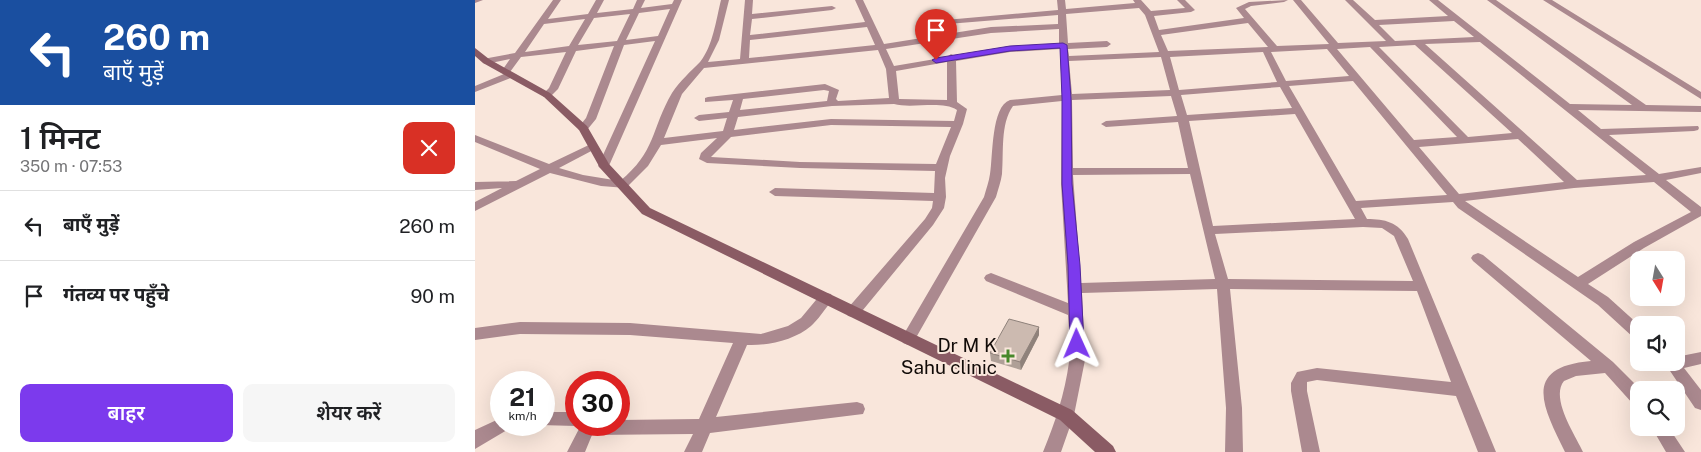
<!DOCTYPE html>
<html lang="hi">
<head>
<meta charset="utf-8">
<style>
	:root { --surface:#fff; --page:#f6f6f6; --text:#202124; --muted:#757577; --line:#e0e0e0; --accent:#7c3aed }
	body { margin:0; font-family:"Public Sans","Noto Sans Devanagari",sans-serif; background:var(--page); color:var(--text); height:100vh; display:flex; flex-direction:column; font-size:19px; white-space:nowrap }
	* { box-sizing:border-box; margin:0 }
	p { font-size:16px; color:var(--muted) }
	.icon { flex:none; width:28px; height:28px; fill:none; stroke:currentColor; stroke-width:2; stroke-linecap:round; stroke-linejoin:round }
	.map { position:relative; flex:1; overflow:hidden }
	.side { display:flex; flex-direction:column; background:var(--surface); width:475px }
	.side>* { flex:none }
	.banner { background:#1a4fa0; color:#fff; overflow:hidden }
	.needle { width:32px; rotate:169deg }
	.buttons { position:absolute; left:1155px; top:251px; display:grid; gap:10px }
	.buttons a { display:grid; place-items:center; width:55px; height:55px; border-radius:10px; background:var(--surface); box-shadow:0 5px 20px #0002; font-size:25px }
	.speed { position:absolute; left:15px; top:371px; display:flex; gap:10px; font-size:25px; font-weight:700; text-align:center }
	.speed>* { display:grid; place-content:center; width:65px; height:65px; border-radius:50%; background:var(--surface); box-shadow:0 5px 20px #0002; line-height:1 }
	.speed small { font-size:12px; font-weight:400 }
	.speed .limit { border:8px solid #d22; background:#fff; color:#111 }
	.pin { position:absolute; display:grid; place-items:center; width:42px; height:42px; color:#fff; margin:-51px -21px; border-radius:50% 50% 50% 0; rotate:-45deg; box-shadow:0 0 5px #0007 }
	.pin .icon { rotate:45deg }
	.me { position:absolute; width:55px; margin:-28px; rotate:359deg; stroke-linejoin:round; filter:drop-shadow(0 0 4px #0008) }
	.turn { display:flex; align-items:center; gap:18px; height:105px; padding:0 20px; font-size:22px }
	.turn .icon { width:65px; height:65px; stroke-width:2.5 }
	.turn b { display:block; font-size:35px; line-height:42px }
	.round { display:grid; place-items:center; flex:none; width:52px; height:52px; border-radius:10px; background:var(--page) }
	.summary { display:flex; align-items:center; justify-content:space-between; height:85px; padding:0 20px }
	h1 { font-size:30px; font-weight:600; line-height:38px }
	.button { display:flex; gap:10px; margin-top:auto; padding:10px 20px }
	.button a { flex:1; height:58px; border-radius:10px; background:var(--accent); color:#fff; font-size:20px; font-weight:600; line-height:58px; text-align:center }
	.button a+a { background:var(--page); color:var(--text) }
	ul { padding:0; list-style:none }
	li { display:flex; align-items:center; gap:15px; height:70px; padding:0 20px; border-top:1px solid var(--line) }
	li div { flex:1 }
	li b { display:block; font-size:19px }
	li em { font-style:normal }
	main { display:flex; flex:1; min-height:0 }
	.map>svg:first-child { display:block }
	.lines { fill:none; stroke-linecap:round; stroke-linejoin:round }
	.street { fill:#ab898f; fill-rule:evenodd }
	.secondary { fill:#8a5b64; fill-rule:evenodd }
	.wall { fill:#afa097 }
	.shaded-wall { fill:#8f827b }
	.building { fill:#ccbab0; stroke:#8f827b }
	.route { fill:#7c3aed; stroke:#51269a }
	.poi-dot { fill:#47882a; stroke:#f9e6db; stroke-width:2 }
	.labels { text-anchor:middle; stroke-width:4; stroke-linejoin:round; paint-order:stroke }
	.near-poi-label { font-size:19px; fill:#100a07; stroke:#f9e6db; text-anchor:end }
</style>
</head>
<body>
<main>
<section class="side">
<div class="banner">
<div class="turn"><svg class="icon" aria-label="left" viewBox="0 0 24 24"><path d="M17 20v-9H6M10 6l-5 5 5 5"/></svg><div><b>260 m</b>बाएँ मुड़ें</div></div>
</div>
<div class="summary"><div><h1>1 मिनट</h1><p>350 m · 07:53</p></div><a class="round" style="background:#d93025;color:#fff"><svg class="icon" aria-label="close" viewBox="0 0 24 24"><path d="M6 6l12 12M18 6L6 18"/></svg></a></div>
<ul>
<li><svg class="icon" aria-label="left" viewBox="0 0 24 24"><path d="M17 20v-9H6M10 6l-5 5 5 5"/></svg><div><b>बाएँ मुड़ें</b></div><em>260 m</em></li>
<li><svg class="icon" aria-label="arrive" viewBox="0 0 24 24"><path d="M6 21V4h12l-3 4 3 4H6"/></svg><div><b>गंतव्य पर पहुँचे</b></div><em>90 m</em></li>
</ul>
<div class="button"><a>बाहर</a><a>शेयर करें</a></div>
</section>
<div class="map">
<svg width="1226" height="452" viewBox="0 0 1226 452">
	<rect width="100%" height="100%" fill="#f9e6db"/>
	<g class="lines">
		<path class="street" d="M0,0H8L0,3Z
			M78,0H86L73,19L113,14L121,0H129L122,13L158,9L162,0H170L166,8L197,4L199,0H207L133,168H125L123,166L180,41L149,45L121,119L112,130H104L103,128L111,118L139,46L101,51L83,89L75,97H69L67,95L74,88L91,52L46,57L35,72L40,75L38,77L0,92V86L29,74L26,72L35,59L11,64L8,63V59L40,53ZM195,9L183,36L151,40L164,13ZM155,14L142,41L103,45L119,18ZM110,19L94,46L50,52L69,24Z
			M246,0H254L244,40L233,62L265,59L270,0H278L277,14L357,6L361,8L357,10L277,19L275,35L390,22L380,0H388L409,44L516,27L583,24V15L448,26L444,24L448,22L583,10L582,0H590L591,9L660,3L658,0H666L676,11L710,8L702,0H710L720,10L716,12L679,16L684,30L769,18L761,8L774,2L813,0L809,2L776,6L770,9L802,46L854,44L818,0H826L863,43L911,41L870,0H878L900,20L973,16L954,0H963L1095,104L1157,105L1012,0H1021L1171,105L1226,106V112L1103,110L1126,129L1223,126L1224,128L1223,130L1219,131L1134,135L1184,174L1226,167V173L1191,180L1226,207V216L1169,248L1113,284L1133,297L1164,325V340L1159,338L1123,305L983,208L978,202L886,208L892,219C910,219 923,222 933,239L1021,452H1003L981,396L842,380L832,382V391L845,452H827L816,391V383L822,372L842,368L976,382L942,291L755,289L767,408L768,452H750L751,408L742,289L607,293L610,360L599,415L586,452H568C580,423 590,393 594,362C596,347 594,330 593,315L511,281L509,278L511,275L516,273L593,303L586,184L587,101L538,106C525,124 529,153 527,174C526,182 523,189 521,197L438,343L433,345L428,343L426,339L509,197C511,189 514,182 515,174C518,157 516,106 535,100L587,95L585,49L535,52L481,61L482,102L492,109L488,124L475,156L470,178L471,197L469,208L458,225L383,316L378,317L373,316L371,312L373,308L450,219L457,208L458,201L300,196L294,192L300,188L459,193L460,171L325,168L232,163L224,159L226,153L242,138L186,145L173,166L151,188L126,186L75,173L0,211V202L27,188L0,190V182L41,181L65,169L0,142V135L74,164L118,143L123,146L122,148L84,168L108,175L145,181C181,152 176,129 197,93C205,81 216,71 225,62C238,46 241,20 246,0ZM664,8L670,15L684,52L594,56L593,49L632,47L636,44L632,41L593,43L591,14ZM979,21L999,37L920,41L904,25ZM773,23L793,47L693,51L686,35ZM392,27L400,45L274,58L275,40ZM584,29V44L535,46L480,56L476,54L472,57L419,66L411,49L516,33ZM1005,42L1171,175L1102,180L950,44ZM940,45L1037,133L993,137L904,47ZM895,47L982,137L939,140L862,49ZM852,49L874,76L811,81L796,52ZM403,50L411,69L414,98L363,101L361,99L364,90L350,84L233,97L230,98V102L258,100L254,112L224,115L219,118L224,121L252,118L248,131L189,138L207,94L229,68ZM788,52L802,82L704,90L695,57ZM686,57L695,90L597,94L594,61ZM472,62V100L424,99L421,71ZM878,81L972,195L881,201L814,86ZM805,87L817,108L712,115L706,95ZM349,90L354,91L352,101L265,110L268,99ZM696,96L702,116L631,121L626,124L631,127L703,122L713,168H598L597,100ZM419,104C437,109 467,100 482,110L479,121L356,119L259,130L263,117L357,106ZM820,114L880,219L738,226L714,121ZM356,125L476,127L461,164L325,162L236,157L256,137ZM1043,139L1089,182L984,194L944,147ZM715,174L740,279L606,283L598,175ZM1179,182L1216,212L1159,242L1103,277L990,201L1099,188ZM888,227L907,228L919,236L938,281L753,279L740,234Z
			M1068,0H1077L1226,92V99Z
			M1003,253L1008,255L1138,362L1166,390H1164V406L1158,404L1130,373L1101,376L1089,381C1075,398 1100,435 1108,452H1090C1068,407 1046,367 1116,361L998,261L996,258L998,255Z
			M351,293L356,294L358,298L356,302C349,310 343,320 336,326C320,340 292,346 272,345L241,417L382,402L388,404L390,409L388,414L235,433L227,452H209L218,434L117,435L110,452H92L106,425H144V420L224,419L258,343L155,335L45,334L0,340V328L45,322L155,323L286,334L313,326L326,318L346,294Z
			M1226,352V364L1209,368L1226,390V410L1220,408L1189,362H1201V357Z
			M69,412H101V425H105L101,426L65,425H69Z
			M26,418V425H34L32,430L0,449V430Z
			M1177,428H1194L1210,452H1191Z"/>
		<path class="secondary" d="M0,48L14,59L75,93L112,126L134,164L175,208L597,410L638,446L641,452H620L585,420L167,214L125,168L104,130L69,97L8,63L0,56Z"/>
	</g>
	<path class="wall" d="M564,327V335L546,370L516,361L515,353Z"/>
	<path class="shaded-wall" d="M564,327V335L546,370L545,362Z"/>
	<path class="building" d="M534,319L564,327L545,362L515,353Z"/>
	<path class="route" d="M588,43L592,45L596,98L597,184L605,265L609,344L607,348L602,350L597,348L595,344L593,265L587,184V98L585,48L535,51L461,63L457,60L461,58L535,46Z"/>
	<path class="poi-dot" d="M530.5 348.5h5v5h5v5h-5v5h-5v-5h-5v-5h5z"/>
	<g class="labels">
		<g class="near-poi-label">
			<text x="522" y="352">Dr M K<tspan x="522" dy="22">Sahu clinic</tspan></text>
		</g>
	</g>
</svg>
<div class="buttons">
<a><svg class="needle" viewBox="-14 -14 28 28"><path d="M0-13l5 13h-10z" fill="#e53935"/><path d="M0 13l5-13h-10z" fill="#757577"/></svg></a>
<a><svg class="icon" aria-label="sound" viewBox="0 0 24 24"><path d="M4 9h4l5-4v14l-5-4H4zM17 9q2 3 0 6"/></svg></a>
<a><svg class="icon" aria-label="search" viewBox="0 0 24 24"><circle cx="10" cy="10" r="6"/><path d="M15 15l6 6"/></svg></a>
</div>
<div class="speed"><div>21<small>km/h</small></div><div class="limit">30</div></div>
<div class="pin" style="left:461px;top:60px;background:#d93025"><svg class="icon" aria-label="arrive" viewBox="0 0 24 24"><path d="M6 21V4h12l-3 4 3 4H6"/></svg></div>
<svg class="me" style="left:602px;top:344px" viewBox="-20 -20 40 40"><path d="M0-17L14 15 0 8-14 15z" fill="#7c3aed" stroke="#fff" stroke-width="4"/></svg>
</div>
</main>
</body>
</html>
